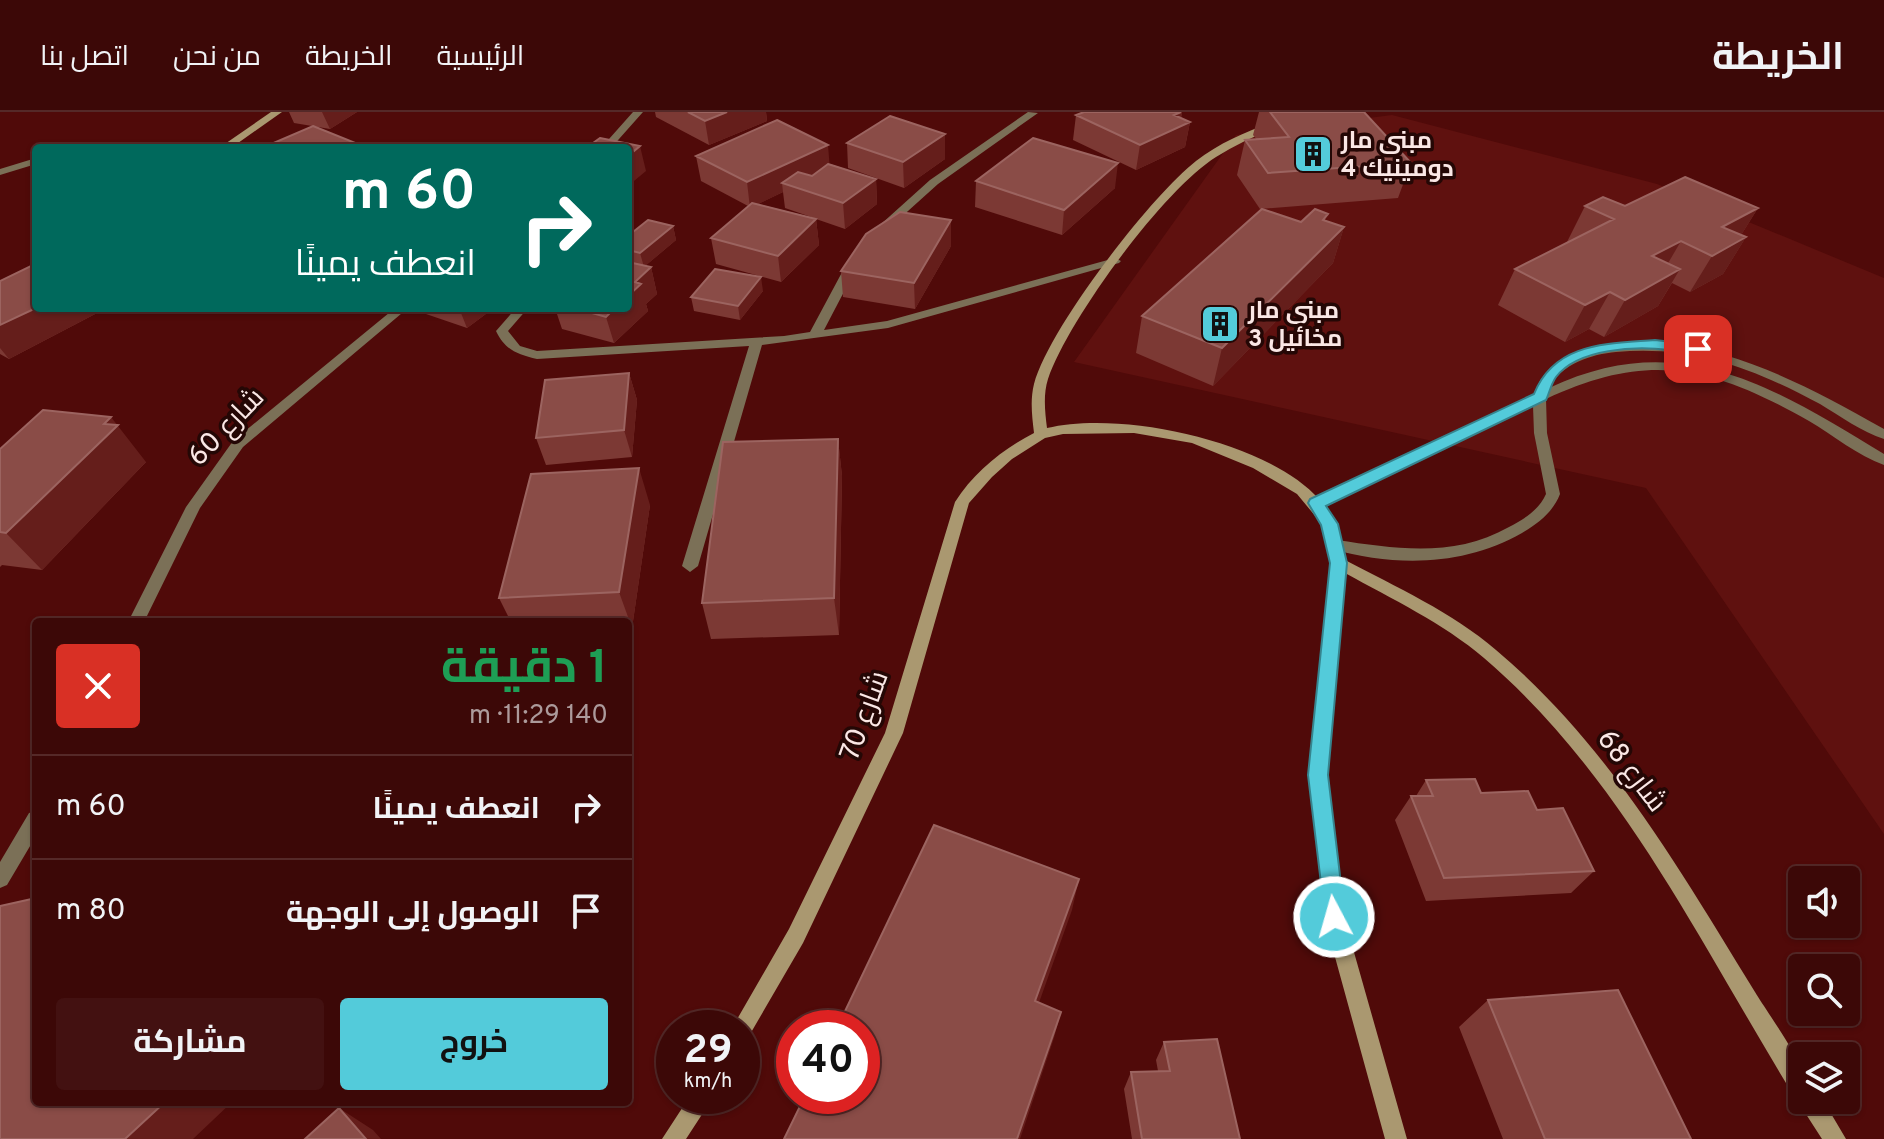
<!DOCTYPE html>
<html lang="ar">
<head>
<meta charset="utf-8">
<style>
	:root { --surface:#3c0807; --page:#431111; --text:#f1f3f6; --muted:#ac9a9b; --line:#552928; --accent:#53cbda }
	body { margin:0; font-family:Overpass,Cairo,sans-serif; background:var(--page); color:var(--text); direction:rtl; height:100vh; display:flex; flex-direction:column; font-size:30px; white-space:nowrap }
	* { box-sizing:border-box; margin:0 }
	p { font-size:26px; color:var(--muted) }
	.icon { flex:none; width:44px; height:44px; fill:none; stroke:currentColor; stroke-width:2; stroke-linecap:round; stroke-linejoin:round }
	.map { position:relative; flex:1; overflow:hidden; direction:ltr }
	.drawer { position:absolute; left:32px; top:506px; width:600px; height:488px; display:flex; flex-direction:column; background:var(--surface); border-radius:8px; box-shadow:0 2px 6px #0004,0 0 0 2px var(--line); direction:rtl }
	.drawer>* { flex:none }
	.guide { position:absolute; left:32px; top:32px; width:600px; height:168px; border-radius:8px; box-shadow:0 2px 6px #0004,0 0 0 2px var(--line); direction:rtl; background:#00695c; color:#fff; overflow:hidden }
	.buttons { position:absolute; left:1788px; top:754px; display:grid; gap:16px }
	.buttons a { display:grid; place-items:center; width:72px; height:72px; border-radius:8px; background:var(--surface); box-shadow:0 2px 6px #0004,0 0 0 2px var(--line); font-size:40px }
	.speed { position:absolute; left:656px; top:898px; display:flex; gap:16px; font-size:40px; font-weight:700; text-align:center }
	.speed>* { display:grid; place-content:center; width:104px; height:104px; border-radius:50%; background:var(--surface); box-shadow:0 2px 6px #0004,0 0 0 2px var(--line); line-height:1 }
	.speed small { font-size:20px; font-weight:400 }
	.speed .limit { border:12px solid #d22; background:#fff; color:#111 }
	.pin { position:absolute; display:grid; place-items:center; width:68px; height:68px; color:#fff; margin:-34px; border-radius:16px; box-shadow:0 4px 12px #0006 }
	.me { position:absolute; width:88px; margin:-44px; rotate:354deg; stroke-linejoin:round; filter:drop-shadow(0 0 6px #0008) }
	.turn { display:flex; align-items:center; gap:28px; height:168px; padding:0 24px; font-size:36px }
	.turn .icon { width:104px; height:104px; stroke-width:2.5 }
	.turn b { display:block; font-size:56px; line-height:68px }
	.round { display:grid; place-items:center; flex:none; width:84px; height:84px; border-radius:8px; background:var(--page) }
	.head { display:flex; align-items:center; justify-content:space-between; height:136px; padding:0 24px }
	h1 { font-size:48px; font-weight:700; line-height:60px; color:#1e9e55 }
	.button { display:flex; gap:16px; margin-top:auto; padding:16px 24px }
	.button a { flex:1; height:92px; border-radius:8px; background:var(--accent); color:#111; font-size:32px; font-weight:700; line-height:92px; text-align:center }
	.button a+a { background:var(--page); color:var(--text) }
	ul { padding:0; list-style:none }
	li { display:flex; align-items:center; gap:24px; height:104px; padding:0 24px; border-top:2px solid var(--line) }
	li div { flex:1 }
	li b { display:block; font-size:30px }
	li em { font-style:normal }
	header { display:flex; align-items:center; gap:48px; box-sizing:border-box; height:112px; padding:0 40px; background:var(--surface); border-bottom:2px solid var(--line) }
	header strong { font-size:38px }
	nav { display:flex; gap:44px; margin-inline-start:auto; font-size:28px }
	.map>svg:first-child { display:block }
	.built { fill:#5f110f }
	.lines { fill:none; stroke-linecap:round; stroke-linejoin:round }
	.lane { fill:#7b7057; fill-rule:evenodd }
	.street { fill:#7b7057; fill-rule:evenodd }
	.secondary { fill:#aa9870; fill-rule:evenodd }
	.wall { fill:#7c3934; fill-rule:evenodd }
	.shaded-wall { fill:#651e1b }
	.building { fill:#8a4c47; stroke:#9c6460; stroke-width:2 }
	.route { fill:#53cbda; stroke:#36848e; stroke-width:2 }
	.labels { text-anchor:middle; stroke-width:7; stroke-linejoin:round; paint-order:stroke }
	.far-poi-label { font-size:24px; font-weight:bold; fill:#fae7e5; stroke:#240705; text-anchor:start }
	.street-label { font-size:28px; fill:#fae7e5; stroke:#240705 }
</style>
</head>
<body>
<header>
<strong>الخريطة</strong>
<nav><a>الرئيسية</a><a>الخريطة</a><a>من نحن</a><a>اتصل بنا</a></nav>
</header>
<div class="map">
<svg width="1884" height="1027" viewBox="0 0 1884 1027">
	<rect width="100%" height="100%" fill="#500a09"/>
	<path class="built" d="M1392,3L1657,72L1884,166V722L1646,376L1074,250L1236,23Z"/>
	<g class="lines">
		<path class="lane" d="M1663,230C1747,241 1811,276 1884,317V327C1862,320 1840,304 1820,292C1753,256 1693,233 1616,240C1592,242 1561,252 1549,276C1680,214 1773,275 1884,342V353C1858,344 1833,323 1809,309C1713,255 1650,238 1546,287L1547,321L1560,382C1553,400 1539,411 1522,421C1464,454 1396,455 1332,437L1330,433L1332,429L1337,428C1397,437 1454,446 1509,415C1524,407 1539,398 1546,382L1534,321L1533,294L1321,395H1311L1309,391L1311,387L1534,283C1550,230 1619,232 1663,230Z"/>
		<path class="street" d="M633,0H643L611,36H601Z
			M1028,0L1038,1L938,72L888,117H880V113L930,68Z
			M36,46V52L0,63V57Z
			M1115,146L1121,149L1119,151L888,216L762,233L698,454L690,460L682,454L749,234L537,247C517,242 505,238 496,219L516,196H528L508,219L520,234L537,239L784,224L810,220L847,151L853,148L859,151L824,218L887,209Z
			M395,196H408L243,335L200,396L144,510H128L186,395L233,329Z
			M36,699V724L7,773L0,776V750L29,701Z"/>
		<path class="secondary" d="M271,0H282L231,36H219Z
			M1302,0H1316C1306,6 1293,9 1282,13C1259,22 1237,32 1216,45C1163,78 1068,208 1048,267C1043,283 1045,300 1047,316C1121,298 1267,329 1319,387C1335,404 1342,425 1345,448C1396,475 1452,500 1496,538C1607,631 1680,758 1755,880C1764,895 1799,945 1802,958C1804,967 1802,979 1802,988H1823L1846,1027H1822L1802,996L1800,986L1794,984C1701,833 1621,663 1484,546C1443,511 1392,487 1345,461L1327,663L1344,805L1407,1027H1385L1324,805L1309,663L1330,451L1321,411L1297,382L1253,356L1192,331L1134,321L1063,322L1045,326L1012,347L992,365L969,391L903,621L803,831L749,924L742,928V916H732L789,817L885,621L955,390C974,360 1003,337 1034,321C1032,304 1030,288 1034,272C1049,216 1150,85 1196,49C1227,25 1266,12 1302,0Z
			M690,984H714L686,1027H662Z"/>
	</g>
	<path class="wall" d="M289,0H357L330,17L294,11Z
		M655,0H766L767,9L709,33L656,5Z
		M1182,0L1181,6L1190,10L1185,35L1136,58L1073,28L1076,3Z
		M1259,0H1364L1411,51L1398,86L1260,97L1237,63L1245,28H1257L1253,23Z
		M945,22V47L904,76L848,56L847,31Z
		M696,44L830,52L876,67L877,92L845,117L816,107L819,133L781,170L716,152L711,126L748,94L701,69ZM783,80L785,96L814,106L758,92Z
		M976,69L1115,76L1062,123L975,95Z
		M1585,94H1625L1758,96L1741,123L1746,125L1723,162L1690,180L1672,171L1658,194L1604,225L1589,217L1565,230L1498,193L1515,157L1568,130H1567Z
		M1326,109L1344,115L1333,151L1213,274L1136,241L1142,204L1301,110Z
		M673,114L676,128L645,154L651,155L657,182L646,192L648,199L614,231L562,217L555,196H628V124Z
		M951,134L915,197L843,185L841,159Z
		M0,169L36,196H96L99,200L9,247L0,242Z
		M763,179L740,208L694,199L691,185Z
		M424,196H494L467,216L426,202Z
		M629,261L637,288L632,345L546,353L536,326Z
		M838,327L842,364L839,523L711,527L702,491Z
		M0,337L146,350L42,458L2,453L0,455Z
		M650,393L632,516H628V510H511L499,486Z
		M1426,668L1481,681L1537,698L1594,759L1571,781L1426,789L1395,708L1411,684H1416Z
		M1488,888L1691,1027H1503L1459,915Z
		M1164,930L1240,1027H1132L1124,977L1131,960L1158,959L1156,948Z"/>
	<path class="shaded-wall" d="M322,0H357L330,17Z
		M727,0H766L767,9L709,33L705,9Z
		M1181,0H1182L1180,15L1190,10L1185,35L1136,58L1140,33L1174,3Z
		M945,22V47L904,76L903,50Z
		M828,33L830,58L794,75L782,71L783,80L750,96L747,70Z
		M640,34L646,59L628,74V44Z
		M1118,51L1115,76L1062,123L1064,98Z
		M876,67L877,92L845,117L843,91Z
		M1758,96L1736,131L1746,125L1723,162L1690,180L1712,144L1722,115Z
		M816,107L819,133L781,170L778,144Z
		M951,108V134L915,197L914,171Z
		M673,114L676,128L644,155L640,141Z
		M1344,115L1333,151L1213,274L1222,236Z
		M1681,129L1660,165L1652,144Z
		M651,155L657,182L646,192L648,199L614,231L606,205L615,196H628V184L635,170Z
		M1680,157L1658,194L1604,225L1625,188Z
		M761,165L763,179L740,208L738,194Z
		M1610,180L1589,217L1565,230L1585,193Z
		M36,196H96L99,200L9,247L0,236V213Z
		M459,196H494L467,216Z
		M629,261L637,288L632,345L624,318Z
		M111,305L146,350L42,458L6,421Z
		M838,327L842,364L839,523L834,486Z
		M639,356L650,393L632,516L619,480Z
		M1079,767L1072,798L1030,916L1035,889Z
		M1061,900L1054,926L1020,1027H1017Z
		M165,990H232L193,1027H125Z
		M339,996L373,1018L381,1027H366Z"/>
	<path class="building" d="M688,0H727L705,9Z
		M1084,0H1181L1174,3L1190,10L1140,33L1076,3Z
		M1270,0H1364L1411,51L1268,61L1245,28L1289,25Z
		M890,4L945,22L903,50L847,31Z
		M777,8L828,33L747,70L696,44Z
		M313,14L358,32L350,36H262Z
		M600,26L640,34L628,44V36H586Z
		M1033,26L1118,51L1064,98L976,69Z
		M103,33L123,36H97Z
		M828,52L876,67L843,91L782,71L798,60L812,64Z
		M1685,65L1758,96L1722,115L1746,125L1712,144L1681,129L1652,144L1680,157L1625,188L1610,180L1585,193L1515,157L1614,107L1585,94L1603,85L1625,94Z
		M752,91L816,107L778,144L711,126Z
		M1262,97L1301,110L1315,97L1328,102L1323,108L1344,115L1222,236L1142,204Z
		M900,100L951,108L914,171L841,159L866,122Z
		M648,108L673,114L640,141L628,138V124Z
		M628,150L651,155L635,170L641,172L628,184Z
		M35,152L36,196L0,213V169Z
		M715,157L761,165L738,194L691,185Z
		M574,196H615L606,205Z
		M629,261L624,318L536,326L545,268Z
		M43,298L111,305L104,312L118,313L6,421L0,420V337Z
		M838,327L834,486L702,491L723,330Z
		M639,356L619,480L499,486L531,362Z
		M1475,667L1481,681L1528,679L1537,698L1563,696L1594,759L1444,766L1411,684H1433L1426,668Z
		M934,713L1079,767L1035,889L1061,900L1017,1027H784L805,984H862V916H837Z
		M36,786V990H165L125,1027H0V794Z
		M1618,878L1691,1027H1545L1488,888Z
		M1217,927L1240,1027H1142L1131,960L1170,959L1164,930Z
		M339,996L366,1027H305Z"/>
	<path class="route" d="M1655,228L1698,233L1705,237C1696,244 1681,239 1669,238C1636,234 1578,236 1556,265C1551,272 1549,282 1546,288L1326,394L1338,412L1347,451L1328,663L1345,805L1342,813L1334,816L1326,813L1308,663L1330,451L1321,413L1308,391L1310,387L1534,282C1555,230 1607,232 1655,228Z"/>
	<defs>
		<g id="building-square" transform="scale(2)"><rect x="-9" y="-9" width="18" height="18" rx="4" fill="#53cbda" stroke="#240705"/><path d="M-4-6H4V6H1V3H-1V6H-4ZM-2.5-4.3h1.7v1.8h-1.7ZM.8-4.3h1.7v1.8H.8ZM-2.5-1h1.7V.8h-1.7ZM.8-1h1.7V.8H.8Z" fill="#111"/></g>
	</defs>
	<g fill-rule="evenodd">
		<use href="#building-square" x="1313" y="42"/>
		<use href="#building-square" x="1220" y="212"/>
	</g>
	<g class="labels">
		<g class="far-poi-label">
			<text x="1341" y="36">مبنى مار<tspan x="1341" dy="28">دومينيك 4</tspan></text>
			<text x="1248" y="206">مبنى مار<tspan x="1248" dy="28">مخائيل 3</tspan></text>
		</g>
		<g class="street-label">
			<text transform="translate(225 314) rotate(-46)" y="10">شارع 60</text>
			<text transform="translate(863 603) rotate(-70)" y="10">شارع 70</text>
			<text transform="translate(1633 658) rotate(53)" y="10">شارع 68</text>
		</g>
	</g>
</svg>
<div class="buttons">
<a><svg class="icon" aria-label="sound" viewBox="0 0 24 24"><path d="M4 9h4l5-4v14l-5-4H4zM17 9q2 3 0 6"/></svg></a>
<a><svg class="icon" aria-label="search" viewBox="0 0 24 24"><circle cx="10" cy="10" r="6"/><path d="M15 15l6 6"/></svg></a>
<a><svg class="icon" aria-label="layers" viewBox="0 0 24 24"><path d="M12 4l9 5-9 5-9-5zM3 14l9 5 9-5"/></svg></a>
</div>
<div class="speed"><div>29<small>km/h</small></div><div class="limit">40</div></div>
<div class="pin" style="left:1698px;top:237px;background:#d93025"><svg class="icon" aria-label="arrive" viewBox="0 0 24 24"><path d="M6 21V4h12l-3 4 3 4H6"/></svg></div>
<svg class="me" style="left:1334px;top:805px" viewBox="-20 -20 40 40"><circle r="17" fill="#53cbda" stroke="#fff" stroke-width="3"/><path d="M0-11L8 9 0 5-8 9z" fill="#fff"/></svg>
<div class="guide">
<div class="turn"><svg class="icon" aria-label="right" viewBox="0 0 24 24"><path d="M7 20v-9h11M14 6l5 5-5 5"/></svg><div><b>60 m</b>انعطف يمينًا</div></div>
</div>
<section class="drawer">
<div class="head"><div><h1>1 دقيقة</h1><p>140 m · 11:29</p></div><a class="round" style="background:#d93025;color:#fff"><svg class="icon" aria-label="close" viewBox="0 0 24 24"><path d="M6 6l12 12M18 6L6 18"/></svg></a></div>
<ul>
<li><svg class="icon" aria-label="right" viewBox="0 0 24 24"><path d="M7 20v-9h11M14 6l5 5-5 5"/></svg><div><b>انعطف يمينًا</b></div><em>60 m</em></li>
<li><svg class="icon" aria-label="arrive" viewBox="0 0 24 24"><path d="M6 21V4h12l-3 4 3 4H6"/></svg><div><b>الوصول إلى الوجهة</b></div><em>80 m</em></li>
</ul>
<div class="button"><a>خروج</a><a>مشاركة</a></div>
</section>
</div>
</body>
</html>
